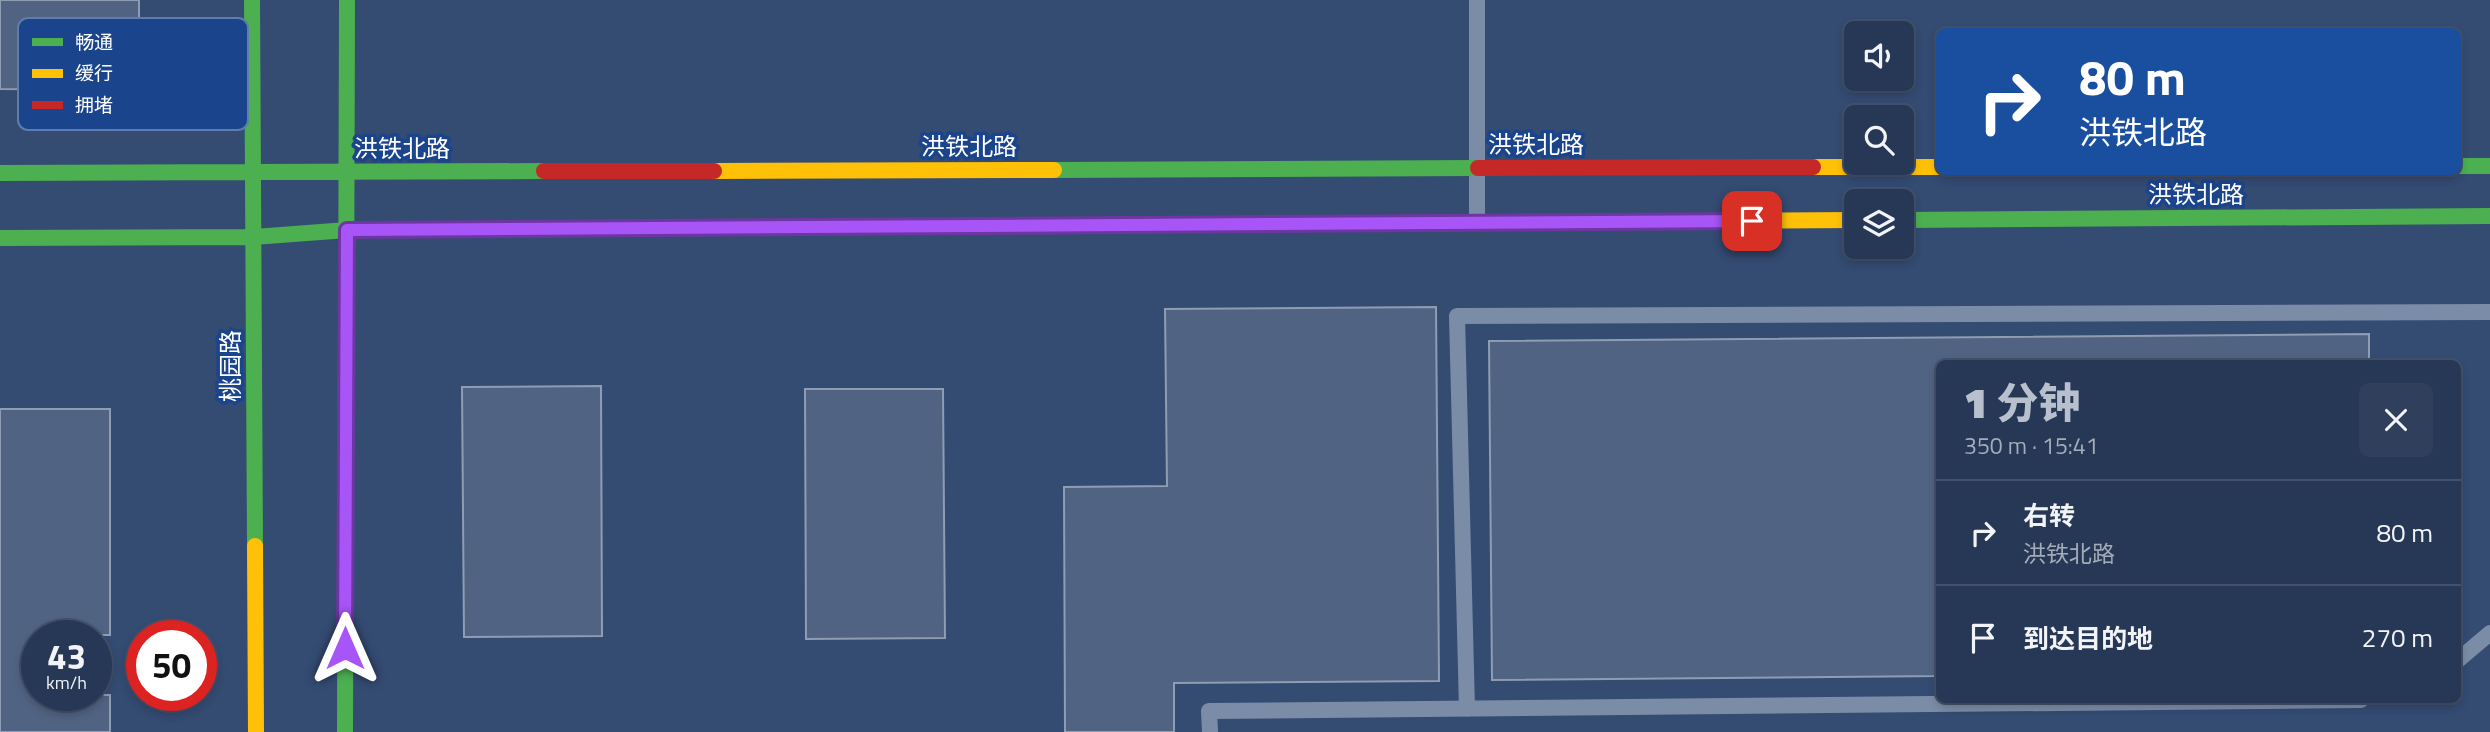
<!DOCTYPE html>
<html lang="zh">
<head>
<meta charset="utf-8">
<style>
	:root { --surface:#273856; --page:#2f3f5c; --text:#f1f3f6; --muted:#a4acb9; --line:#43526c; --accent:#b8c0ce }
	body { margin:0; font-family:"Titillium Web","Noto Sans SC",sans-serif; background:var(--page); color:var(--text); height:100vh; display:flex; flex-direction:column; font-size:26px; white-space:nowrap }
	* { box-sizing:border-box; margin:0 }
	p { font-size:23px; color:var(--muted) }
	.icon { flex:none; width:38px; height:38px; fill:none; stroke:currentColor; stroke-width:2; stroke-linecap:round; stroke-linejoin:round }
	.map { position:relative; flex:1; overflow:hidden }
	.drawer { position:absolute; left:1936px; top:360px; width:525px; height:343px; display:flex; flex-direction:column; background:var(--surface); border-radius:10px; box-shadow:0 4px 10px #0003,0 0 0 2px var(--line) }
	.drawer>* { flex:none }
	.banner { position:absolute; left:1936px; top:28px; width:525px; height:147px; border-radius:10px; box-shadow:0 4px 10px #0003,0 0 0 2px var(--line); background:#1a4fa0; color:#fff; overflow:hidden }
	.buttons { position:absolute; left:1844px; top:21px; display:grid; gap:14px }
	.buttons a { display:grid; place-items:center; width:70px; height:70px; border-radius:10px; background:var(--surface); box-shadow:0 4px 10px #0003,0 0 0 2px var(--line); font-size:35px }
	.speed { position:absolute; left:21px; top:620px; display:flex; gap:14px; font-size:35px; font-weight:700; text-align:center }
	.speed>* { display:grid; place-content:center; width:91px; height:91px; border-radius:50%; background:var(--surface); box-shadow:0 4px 10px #0003,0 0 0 2px var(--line); line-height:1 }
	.speed small { font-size:18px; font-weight:400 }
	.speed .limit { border:10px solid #d22; background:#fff; color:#111 }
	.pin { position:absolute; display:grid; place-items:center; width:60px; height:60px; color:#fff; margin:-30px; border-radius:14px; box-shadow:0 4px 10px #0006 }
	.me { position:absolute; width:77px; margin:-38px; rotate:0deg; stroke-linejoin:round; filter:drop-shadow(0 0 5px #0008) }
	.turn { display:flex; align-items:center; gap:24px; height:147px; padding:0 28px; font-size:32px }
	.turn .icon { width:91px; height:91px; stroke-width:2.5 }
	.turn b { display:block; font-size:49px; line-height:60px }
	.round { display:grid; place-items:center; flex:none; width:74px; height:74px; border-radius:10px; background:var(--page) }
	.head { display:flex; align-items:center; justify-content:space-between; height:119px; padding:0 28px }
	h1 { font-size:42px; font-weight:800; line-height:52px; color:var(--accent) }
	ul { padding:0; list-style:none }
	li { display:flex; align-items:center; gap:21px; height:105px; padding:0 28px; border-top:2px solid var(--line) }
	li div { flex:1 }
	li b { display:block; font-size:26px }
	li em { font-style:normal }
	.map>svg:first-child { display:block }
	.building { fill:#506382; stroke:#8f9db4; stroke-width:2 }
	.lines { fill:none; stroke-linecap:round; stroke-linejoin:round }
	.lane { stroke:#7b8ca6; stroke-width:16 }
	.fast { stroke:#4caf50; stroke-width:16 }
	.slow { stroke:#ffc107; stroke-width:16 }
	.jam { stroke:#c62828; stroke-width:16 }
	.route-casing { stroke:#6d37a1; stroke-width:18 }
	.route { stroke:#a855f7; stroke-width:12 }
	.labels { text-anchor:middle; stroke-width:7; stroke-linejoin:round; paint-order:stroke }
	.street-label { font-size:24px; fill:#fff; stroke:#1a448c }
	.key { fill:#1a448c; stroke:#5f7cae; stroke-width:2 }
	.key-label { font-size:19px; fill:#fff }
</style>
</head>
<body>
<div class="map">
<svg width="2490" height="732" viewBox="0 0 2490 732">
	<rect width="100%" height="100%" fill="#344b72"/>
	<path class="building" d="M0,0H139V90L0,89Z
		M1436,307L1439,681L1174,683V732H1065L1064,487L1167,486L1165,309Z
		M2369,334V364H1939V676L1492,680L1489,341Z
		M601,386L602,636L464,637L462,387Z
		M805,389H943L945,638L806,639Z
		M0,409H110V635H37V695H110V732H0Z"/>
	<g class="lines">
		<path class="lane" d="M1477,0V223
			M2457,661L2490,633
			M1467,709L1457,316L2490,312
			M1210,732L1209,711L2361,700"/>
		<path class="fast" d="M252,0L255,546
			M2457,166H2490
			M1054,170L1478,168
			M0,173L544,171
			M1902,220L2490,216
			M947,226L1456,223
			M0,238L253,237L347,230L676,228
			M345,732L347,0"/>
		<path class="slow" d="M1813,167H1939
			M714,171L1054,170
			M1456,223L1857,220
			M676,228L947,226
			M255,546L256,732"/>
		<path class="jam" d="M1478,168L1813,167
			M544,171H714"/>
	</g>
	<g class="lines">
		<g class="route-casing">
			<path id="route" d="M345,648L347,230L1752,221"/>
		</g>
		<use href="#route" class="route"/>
	</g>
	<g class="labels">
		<g class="street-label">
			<text x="1536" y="153">洪铁北路</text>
			<text x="969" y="155">洪铁北路</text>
			<text x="402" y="157">洪铁北路</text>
			<text x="2196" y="203">洪铁北路</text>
			<text transform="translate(231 366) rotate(-90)" y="8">桃园路</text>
		</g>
	</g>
	<rect x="18" y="18" width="230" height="112" rx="10" class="key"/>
	<rect x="32" y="38" width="31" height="8" fill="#4caf50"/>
	<rect x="32" y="69" width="31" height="9" fill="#ffc107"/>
	<rect x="32" y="101" width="31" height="8" fill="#c62828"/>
	<g class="key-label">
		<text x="75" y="49">畅通</text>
		<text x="75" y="80">缓行</text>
		<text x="75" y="112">拥堵</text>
	</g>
</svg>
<div class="buttons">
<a><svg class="icon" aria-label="sound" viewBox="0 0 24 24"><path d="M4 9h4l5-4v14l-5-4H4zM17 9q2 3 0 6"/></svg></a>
<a><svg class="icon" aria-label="search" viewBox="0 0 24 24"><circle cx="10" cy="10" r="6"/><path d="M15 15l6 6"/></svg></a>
<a><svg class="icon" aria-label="layers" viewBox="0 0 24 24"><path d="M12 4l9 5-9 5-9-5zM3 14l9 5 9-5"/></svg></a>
</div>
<div class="speed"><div>43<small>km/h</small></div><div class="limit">50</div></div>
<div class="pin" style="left:1752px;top:221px;background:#d93025"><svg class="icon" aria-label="arrive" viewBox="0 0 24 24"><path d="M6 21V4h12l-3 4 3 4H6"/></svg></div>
<svg class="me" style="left:345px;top:648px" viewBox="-20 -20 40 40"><path d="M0-17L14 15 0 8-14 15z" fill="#a855f7" stroke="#fff" stroke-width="4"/></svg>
<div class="banner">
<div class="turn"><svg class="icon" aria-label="right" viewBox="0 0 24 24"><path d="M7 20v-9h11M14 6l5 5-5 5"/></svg><div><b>80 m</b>洪铁北路</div></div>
</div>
<section class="drawer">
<div class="head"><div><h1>1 分钟</h1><p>350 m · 15:41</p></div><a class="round"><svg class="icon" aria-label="close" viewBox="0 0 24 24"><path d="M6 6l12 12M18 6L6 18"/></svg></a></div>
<ul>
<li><svg class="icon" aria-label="right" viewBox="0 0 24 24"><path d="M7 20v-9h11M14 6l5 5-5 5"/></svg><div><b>右转</b><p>洪铁北路</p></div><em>80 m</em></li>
<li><svg class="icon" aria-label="arrive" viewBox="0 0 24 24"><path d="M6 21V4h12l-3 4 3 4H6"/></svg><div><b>到达目的地</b></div><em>270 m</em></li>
</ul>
</section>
</div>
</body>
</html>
